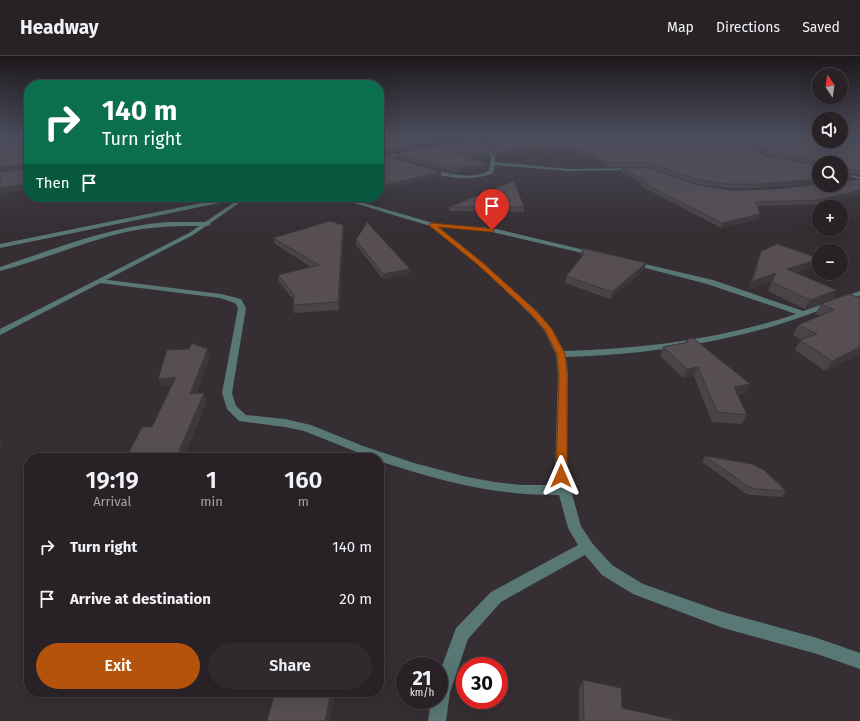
<!DOCTYPE html>
<html lang="en">
<head>
<meta charset="utf-8">
<style>
	:root { --surface:#282226; --page:#302a2e; --text:#f1f3f6; --muted:#a5a4a7; --line:#443f43; --accent:#b45309 }
	body { margin:0; font-family:"Fira Sans",sans-serif; background:var(--page); color:var(--text); height:100vh; display:flex; flex-direction:column; font-size:15px; white-space:nowrap }
	* { box-sizing:border-box; margin:0 }
	p { font-size:13px; color:var(--muted) }
	.icon { flex:none; width:22px; height:22px; fill:none; stroke:currentColor; stroke-width:2; stroke-linecap:round; stroke-linejoin:round }
	.map { position:relative; flex:1; overflow:hidden }
	.sheet { position:absolute; left:24px; top:397px; width:360px; height:244px; display:flex; flex-direction:column; background:var(--surface); border-radius:16px; box-shadow:0 4px 16px #0002,0 0 0 1px var(--line) }
	.sheet>* { flex:none }
	.hud { position:absolute; left:24px; top:24px; width:360px; height:122px; border-radius:16px; box-shadow:0 4px 16px #0002,0 0 0 1px var(--line); background:#0b6e4f; color:#fff; overflow:hidden }
	.needle { width:26px; rotate:347deg }
	.fabs { position:absolute; left:812px; top:12px; display:grid; gap:8px }
	.fabs a { display:grid; place-items:center; width:36px; height:36px; border-radius:50%; background:var(--surface); box-shadow:0 4px 16px #0002,0 0 0 1px var(--line); font-size:20px }
	.speed { position:absolute; left:396px; top:601px; display:flex; gap:8px; font-size:20px; font-weight:700; text-align:center }
	.speed>* { display:grid; place-content:center; width:52px; height:52px; border-radius:50%; background:var(--surface); box-shadow:0 4px 16px #0002,0 0 0 1px var(--line); line-height:1 }
	.speed small { font-size:10px; font-weight:400 }
	.speed .limit { border:6px solid #d22; background:#fff; color:#111 }
	.pin { position:absolute; display:grid; place-items:center; width:34px; height:34px; color:#fff; margin:-41px -17px; border-radius:50% 50% 50% 0; rotate:-45deg; box-shadow:0 0 4px #0007 }
	.pin .icon { rotate:45deg }
	.me { position:absolute; width:44px; margin:-22px; rotate:0deg; stroke-linejoin:round; filter:drop-shadow(0 0 3px #0008) }
	.turn { display:flex; align-items:center; gap:14px; height:84px; padding:0 12px; font-size:18px }
	.turn .icon { width:52px; height:52px; stroke-width:2.5 }
	.turn b { display:block; font-size:28px; line-height:34px }
	.then { display:flex; align-items:center; height:38px; padding:0 12px; background:#0003; gap:8px; font-size:15px }
	.eta { display:flex; justify-content:space-evenly; align-items:center; height:68px; text-align:center }
	.eta b { font-size:24px; font-weight:600; line-height:28px }
	.cta { display:flex; gap:8px; margin-top:auto; padding:8px 12px }
	.cta a { flex:1; height:46px; border-radius:24px; background:var(--accent); color:#fff; font-size:16px; font-weight:600; line-height:46px; text-align:center }
	.cta a+a { background:var(--page); color:var(--text) }
	ul { padding:0; list-style:none }
	li { display:flex; align-items:center; gap:12px; height:52px; padding:0 12px }
	li div { flex:1 }
	li b { display:block; font-size:15px }
	li em { font-style:normal }
	header { display:flex; align-items:center; gap:24px; box-sizing:border-box; height:56px; padding:0 20px; background:var(--surface); border-bottom:1px solid var(--line) }
	header strong { font-size:19px }
	nav { display:flex; gap:22px; margin-inline-start:auto; font-size:14px }
	.map>svg:first-child { display:block }
	.lines { fill:none; stroke-linecap:round; stroke-linejoin:round }
	.minor { fill:#597775; fill-rule:evenodd }
	.tertiary { fill:#597775; fill-rule:evenodd }
	.wall { fill:#4a4347 }
	.shaded-wall { fill:#3c373a }
	.building { fill:#564e53; stroke:#3c373a }
	.route { fill:#b45309; stroke:#753606 }
</style>
</head>
<body>
<header>
<strong>Headway</strong>
<nav><a>Map</a><a>Directions</a><a>Saved</a></nav>
</header>
<div class="map">
<svg width="860" height="665" viewBox="0 0 860 665">
	<rect width="100%" height="100%" fill="#352e33"/>
	<g class="lines">
		<path class="minor" d="M477,85H479L495,99V106L569,113L634,112L636,113L634,114L569,115L495,109L493,117C477,125 441,123 427,114L429,113C447,117 472,124 489,115L491,100Z
			M379,98L398,103V104L396,105L379,100Z
			M841,117L860,121V123L841,119Z
			M334,141H343L433,167L492,172L597,197V199L595,200L492,176L439,171L482,206L537,255L552,273L564,295C643,293 721,283 796,258L707,228L630,208V206L632,205L713,224L803,255L860,235V240C831,250 803,261 774,270C706,290 636,299 566,301L568,318L567,420L581,470L592,487L612,509L643,528L723,556L817,582L860,597V613L817,598L723,572L633,538L602,519L585,499L501,546L468,583L450,636L446,665H428L431,644H439V618L456,572L491,536L578,489L568,472L559,439C497,440 441,425 382,406L379,405V402H372L304,375L285,371L239,365L227,353L222,337L238,252L235,247L220,242L100,227L96,225L100,223L221,238L241,243L246,252L232,337L236,350L246,359L285,363L311,369L363,390L414,407L467,421L495,426L522,429H557L555,420L558,318L556,298L544,274L531,259L478,208L430,170Z
			M168,166H208L211,168L208,170C180,170 153,170 126,176C83,186 42,204 0,215V211C55,193 110,170 168,166Z"/>
		<path class="tertiary" d="M503,80H513L465,87L463,86Z
			M408,95L410,97L379,104V102Z
			M231,141H248L193,179L0,279V273L189,177L239,143L0,192V188Z"/>
	</g>
	<path class="wall" d="M379,80L475,82L474,83L416,92L387,99L379,97Z
		M733,80H819V85H841V84L860,88V119L842,116L843,117L851,119L849,123L842,124V126L860,123V138L818,148L757,150L760,158L758,163L721,172L641,130L642,127L621,116L622,112H650L694,128L729,134L777,133L819,128V129H841V107H819V109L769,99Z
		M841,80H860V84H850L841,83Z
		M483,83L766,100L819,110V127L759,132H727L696,128L650,111H611L594,102L589,103L575,95L545,97V96L496,99L483,86Z
		M489,96V100L467,101L488,112L456,116H452L396,101V98Z
		M449,151H524V156L449,155Z
		M343,169L344,175L339,254L294,257L293,249L294,244L279,226L278,219L311,211L275,188L273,182Z
		M356,184L410,213V218L383,223L356,189Z
		M582,192L646,207L644,214L610,243L565,227L566,220L582,201L581,199Z
		M761,195L819,202V204L816,210L796,217L837,234L833,243L805,253L768,235L772,225L749,233L758,203Z
		M849,238L860,298L825,315L795,294L800,284H802L793,279L798,269L820,260L815,258L821,248Z
		M687,283L745,338L738,339L747,359L742,368L712,366L694,320L683,322L660,300L663,291L685,287Z
		M705,400L786,435L782,441L751,439L745,437L702,406Z
		M583,624L622,652L680,665H579V634Z"/>
	<path class="shaded-wall" d="M473,80H491L475,82L474,83L416,92L387,99V95L416,88Z
		M860,80V84H850L852,81Z
		M545,92V96L496,99L497,96Z
		M595,98L594,102L589,103V99Z
		M26,108L29,114L0,117V111Z
		M488,108V112L456,116L457,112Z
		M441,116V120L379,134V130Z
		M851,119L849,123L841,124L842,120Z
		M819,123V127L759,132L761,128Z
		M29,128V134L0,138V132Z
		M860,134V138L818,148L820,144Z
		M760,158L758,163L721,172L722,167Z
		M343,169L344,175L339,254L338,246Z
		M819,203V204L816,210L783,222L787,213Z
		M646,207L644,214L610,243L612,236Z
		M410,213V218L383,223V218Z
		M776,217L772,225L749,233L753,225Z
		M837,234L833,243L805,253L810,244Z
		M860,291V298L825,315L832,305Z
		M208,292L211,300L193,347L190,338Z
		M698,311L694,320L683,322L687,313Z
		M176,321L179,329L162,331L158,323Z
		M750,328L745,338L729,340L734,331Z
		M204,337L207,346L184,402H179L180,393Z
		M0,383L4,388L0,390Z
		M331,636H334L335,639L330,665H325Z"/>
	<path class="building" d="M0,80H29V128L0,132V116L27,113L28,109L26,108L0,111Z
		M379,80H473L416,88L387,95L379,93Z
		M503,80H730L766,100L819,110V123L761,128H729L698,124L650,107H612L595,98L589,99L575,92L546,93L545,92L497,96L483,83Z
		M740,80H819V85H841V84L860,88V115L843,112L841,113L843,117L851,119L842,120V126L860,123V134L820,144L756,146L760,158L722,167L642,126L647,125L622,112H650L694,128L729,134L777,133L819,128V129H841V107H821V106L770,95Z
		M846,80H860L852,81Z
		M477,84L489,96L458,98L488,108L457,112H452L396,98L416,93Z
		M386,100L441,116L379,130V101Z
		M514,125L524,151H449Z
		M330,165L343,169L338,246L293,249L294,239L278,219L319,209L273,182Z
		M367,166L410,213L383,218L356,184Z
		M777,188L819,202V203L787,213L837,234L810,244L772,226L776,217L753,225L761,195Z
		M582,192L646,207L612,236L566,220L584,198Z
		M849,238L857,241L860,240V291L832,305L800,284L817,278L798,269L834,254L821,248Z
		M693,282L750,328L734,331L747,359L717,356L698,311L687,313L663,291L688,286L687,283Z
		M192,287L204,292H208L190,338L204,337L180,393L179,402H126L142,371H152L176,321L158,323L167,294L189,293Z
		M705,400L752,408L764,414L786,435L755,433L749,431Z
		M583,624L621,632L622,652L680,665H584Z
		M275,636H331L325,665H267Z"/>
	<linearGradient id="sky" x2="0" y2="1"><stop stop-color="#1d191c"/><stop offset="0.46" stop-color="#4b4c5b"/><stop offset="1" stop-color="#4b4c5b" stop-opacity="0"/></linearGradient>
	<rect width="860" height="173" fill="url(#sky)"/>
	<path class="route" d="M432,167L494,173V175L492,176L438,171L482,206L536,255L552,273L565,298L567,318V420L565,423L561,424L557,423L556,420L559,318L557,298L545,274L531,258L478,209L430,170L429,168Z"/>
</svg>
<div class="fabs">
<a><svg class="needle" viewBox="-14 -14 28 28"><path d="M0-13l5 13h-10z" fill="#e53935"/><path d="M0 13l5-13h-10z" fill="#a5a4a7"/></svg></a>
<a><svg class="icon" aria-label="sound" viewBox="0 0 24 24"><path d="M4 9h4l5-4v14l-5-4H4zM17 9q2 3 0 6"/></svg></a>
<a><svg class="icon" aria-label="search" viewBox="0 0 24 24"><circle cx="10" cy="10" r="6"/><path d="M15 15l6 6"/></svg></a>
<a>+</a>
<a>−</a>
</div>
<div class="speed"><div>21<small>km/h</small></div><div class="limit">30</div></div>
<div class="pin" style="left:492px;top:174px;background:#d93025"><svg class="icon" aria-label="arrive" viewBox="0 0 24 24"><path d="M6 21V4h12l-3 4 3 4H6"/></svg></div>
<svg class="me" style="left:561px;top:420px" viewBox="-20 -20 40 40"><path d="M0-17L14 15 0 8-14 15z" fill="#b45309" stroke="#fff" stroke-width="4"/></svg>
<div class="hud">
<div class="turn"><svg class="icon" aria-label="right" viewBox="0 0 24 24"><path d="M7 20v-9h11M14 6l5 5-5 5"/></svg><div><b>140 m</b>Turn right</div></div>
<div class="then">Then<svg class="icon" aria-label="arrive" viewBox="0 0 24 24"><path d="M6 21V4h12l-3 4 3 4H6"/></svg></div>
</div>
<section class="sheet">
<div class="eta">
<div><b>19:19</b><p>Arrival</p></div>
<div><b>1</b><p>min</p></div>
<div><b>160</b><p>m</p></div>
</div>
<ul>
<li><svg class="icon" aria-label="right" viewBox="0 0 24 24"><path d="M7 20v-9h11M14 6l5 5-5 5"/></svg><div><b>Turn right</b></div><em>140 m</em></li>
<li><svg class="icon" aria-label="arrive" viewBox="0 0 24 24"><path d="M6 21V4h12l-3 4 3 4H6"/></svg><div><b>Arrive at destination</b></div><em>20 m</em></li>
</ul>
<div class="cta"><a>Exit</a><a>Share</a></div>
</section>
</div>
</body>
</html>
